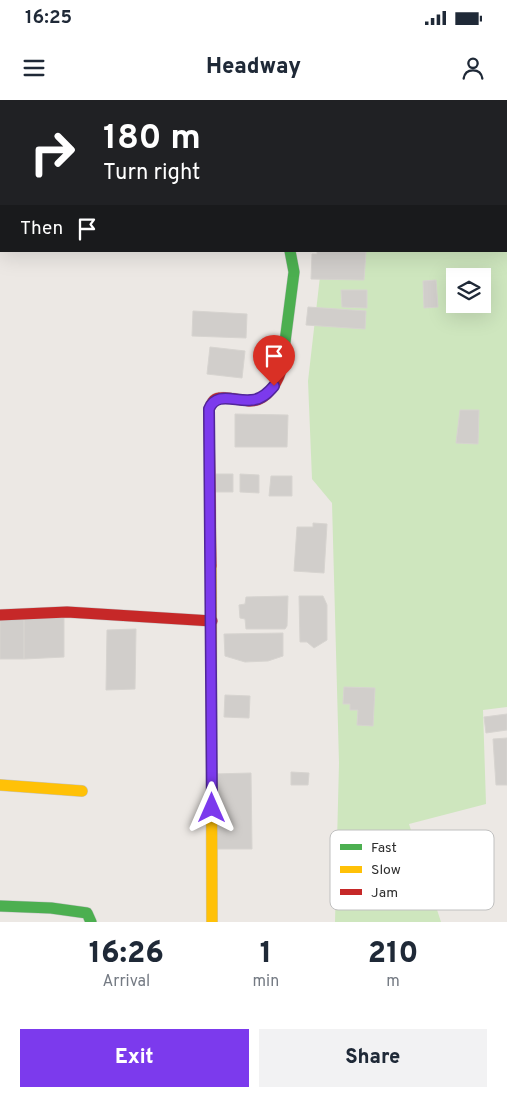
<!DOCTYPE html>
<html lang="en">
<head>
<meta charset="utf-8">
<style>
	:root { --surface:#fff; --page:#f2f2f3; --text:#1f2937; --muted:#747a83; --accent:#7c3aed }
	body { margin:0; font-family:Overpass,sans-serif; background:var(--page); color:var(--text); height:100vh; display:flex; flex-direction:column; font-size:19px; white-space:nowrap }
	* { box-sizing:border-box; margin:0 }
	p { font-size:16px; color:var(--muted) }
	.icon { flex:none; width:28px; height:28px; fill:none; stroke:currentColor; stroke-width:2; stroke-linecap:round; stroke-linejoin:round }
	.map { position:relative; height:822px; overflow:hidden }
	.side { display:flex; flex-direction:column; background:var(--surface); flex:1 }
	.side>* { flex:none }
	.guide { position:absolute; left:0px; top:0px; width:508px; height:152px; box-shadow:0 5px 20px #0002; background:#202124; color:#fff; overflow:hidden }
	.tools { position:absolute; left:446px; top:168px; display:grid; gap:10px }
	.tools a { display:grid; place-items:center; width:45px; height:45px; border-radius:0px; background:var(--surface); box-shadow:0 5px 20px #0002; font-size:25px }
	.pin { position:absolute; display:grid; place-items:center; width:42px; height:42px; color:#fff; margin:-51px -21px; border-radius:50% 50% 50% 0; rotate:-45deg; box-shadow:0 0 5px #0007 }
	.pin .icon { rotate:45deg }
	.me { position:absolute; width:55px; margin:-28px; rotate:0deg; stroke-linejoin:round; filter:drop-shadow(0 0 4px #0008) }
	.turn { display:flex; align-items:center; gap:18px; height:105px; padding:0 20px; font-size:22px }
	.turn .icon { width:65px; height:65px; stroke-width:2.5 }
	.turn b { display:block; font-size:35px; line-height:42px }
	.then { display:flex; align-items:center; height:48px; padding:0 20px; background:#0003; gap:10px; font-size:19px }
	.eta { display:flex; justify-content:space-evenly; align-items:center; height:85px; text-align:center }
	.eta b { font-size:30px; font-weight:800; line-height:35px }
	.button { display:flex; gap:10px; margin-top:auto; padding:10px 20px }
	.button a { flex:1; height:58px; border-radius:0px; background:var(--accent); color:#fff; font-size:20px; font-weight:800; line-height:58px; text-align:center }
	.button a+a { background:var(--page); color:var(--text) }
	.status { display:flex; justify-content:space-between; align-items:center; height:35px; padding:0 25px; background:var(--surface); direction:ltr }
	.status svg { height:14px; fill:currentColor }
	header { display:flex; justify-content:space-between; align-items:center; height:65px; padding:0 20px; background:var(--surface); font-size:22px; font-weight:800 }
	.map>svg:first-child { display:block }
	.green { fill:#cee6be; fill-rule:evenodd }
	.building { fill:#d1cecb; stroke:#d7d4d0 }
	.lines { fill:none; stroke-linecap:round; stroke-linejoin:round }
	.street-casing { stroke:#c5c4c5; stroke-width:19 }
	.fast-casing { stroke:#c5c4c5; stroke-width:12 }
	.slow-casing { stroke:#c5c4c5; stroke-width:12 }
	.jam-casing { stroke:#c5c4c5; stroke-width:12 }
	.street { stroke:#fcfcfb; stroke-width:18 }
	.fast { stroke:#4caf50; stroke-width:11 }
	.slow { stroke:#ffc107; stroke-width:11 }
	.jam { stroke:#c62828; stroke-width:11 }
	.route-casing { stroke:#51269a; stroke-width:12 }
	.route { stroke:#7c3aed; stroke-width:9 }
	.key { fill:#fff; stroke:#c0c0c0; stroke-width:1 }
	.key-label { font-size:14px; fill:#2e2e2e }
</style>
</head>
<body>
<div class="status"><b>16:25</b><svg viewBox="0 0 49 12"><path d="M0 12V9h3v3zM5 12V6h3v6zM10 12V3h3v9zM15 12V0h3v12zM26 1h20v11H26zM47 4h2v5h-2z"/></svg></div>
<header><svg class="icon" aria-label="menu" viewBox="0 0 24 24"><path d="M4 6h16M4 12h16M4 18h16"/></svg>Headway<svg class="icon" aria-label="person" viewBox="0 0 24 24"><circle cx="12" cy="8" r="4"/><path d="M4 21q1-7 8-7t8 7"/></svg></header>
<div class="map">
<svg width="507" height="822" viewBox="0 0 507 822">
	<rect width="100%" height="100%" fill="#ece8e4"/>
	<path class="green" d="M354,0H507V607L483,610L486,704L409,724L441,822H335L339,663L332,403L312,379L308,281L322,159L335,151H506V1H354ZM455,176H482V204H455Z"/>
	<path class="building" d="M205,0H261V1H205Z
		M317,151L366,152L364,180L311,179L312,154H317Z
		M436,180L438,207L424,208L423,181Z
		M341,190H367V208L342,207Z
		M308,207L366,211L365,229L306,225Z
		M193,211L247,214L246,238L192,236Z
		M210,247L245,251L242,278L207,274Z
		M460,310H479L478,344L456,343Z
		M235,314L288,315L287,347H235Z
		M214,374H233V392H214Z
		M240,374L259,375V393L240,392Z
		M271,376H292V396H269Z
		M313,423L327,424L324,473L294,471L297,427H313Z
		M288,496L287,526L285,529H246L245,519L240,518L239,505L245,504L246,497Z
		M299,496H323L327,505V540L314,548L307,542H300Z
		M24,517V559H0V518Z
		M24,517H64V557L24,559Z
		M136,529L135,589L106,590L107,530Z
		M283,533V556L268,561L245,562L225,556L224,534Z
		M344,587L375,588L373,626L357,625L358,610H350V604H343Z
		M225,595L250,596L249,618L224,617Z
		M507,614V630L486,633L484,617Z
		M507,638V685H496L493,639Z
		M291,672L309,673L308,685H291Z
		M251,673L252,749H215L214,674Z"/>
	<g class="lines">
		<g class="street-casing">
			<path id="street" d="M286,1V0"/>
		</g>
		<g class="fast-casing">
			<path id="fast" d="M282,265L294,172L290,151
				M0,806L51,808L87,813L91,822"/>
		</g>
		<g class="slow-casing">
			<path id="slow" d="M211,466L212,822
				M0,685L82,691"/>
		</g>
		<g class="jam-casing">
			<path id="jam" d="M211,466L209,309C211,304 213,299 219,298C229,296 241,301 251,301C267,301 280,280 282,265
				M0,515L67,512L212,521"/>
		</g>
		<use href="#street" class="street"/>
		<use href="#fast" class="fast"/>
		<use href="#slow" class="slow"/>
		<use href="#jam" class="jam"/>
	</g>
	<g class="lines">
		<g class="route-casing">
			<path id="route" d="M212,708L209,309C216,291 236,302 251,300C261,300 268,293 274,286"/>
		</g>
		<use href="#route" class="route"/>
	</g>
	<rect x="330" y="730" width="164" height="80" rx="8" class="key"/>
	<rect x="340" y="744" width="22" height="6" fill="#4caf50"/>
	<rect x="340" y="766" width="22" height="7" fill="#ffc107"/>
	<rect x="340" y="789" width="22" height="6" fill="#c62828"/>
	<g class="key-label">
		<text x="371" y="752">Fast</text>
		<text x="371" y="774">Slow</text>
		<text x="371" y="797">Jam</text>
	</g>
</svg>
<div class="tools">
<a><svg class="icon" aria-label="layers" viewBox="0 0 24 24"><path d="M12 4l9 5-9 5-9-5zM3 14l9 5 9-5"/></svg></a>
</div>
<div class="pin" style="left:274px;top:286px;background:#d93025"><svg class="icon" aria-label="arrive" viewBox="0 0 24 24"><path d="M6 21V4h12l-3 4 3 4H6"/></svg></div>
<svg class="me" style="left:212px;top:708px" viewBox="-20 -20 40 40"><path d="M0-17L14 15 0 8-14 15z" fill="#7c3aed" stroke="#fff" stroke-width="4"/></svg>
<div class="guide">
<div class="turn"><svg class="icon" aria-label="right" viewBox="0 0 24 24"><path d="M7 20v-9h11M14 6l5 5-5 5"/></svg><div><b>180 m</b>Turn right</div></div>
<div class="then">Then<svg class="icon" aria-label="arrive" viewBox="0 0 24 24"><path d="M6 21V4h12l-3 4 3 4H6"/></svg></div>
</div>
</div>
<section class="side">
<div class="eta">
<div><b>16:26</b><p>Arrival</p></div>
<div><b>1</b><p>min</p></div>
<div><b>210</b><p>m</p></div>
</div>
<div class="button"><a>Exit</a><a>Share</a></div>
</section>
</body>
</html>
